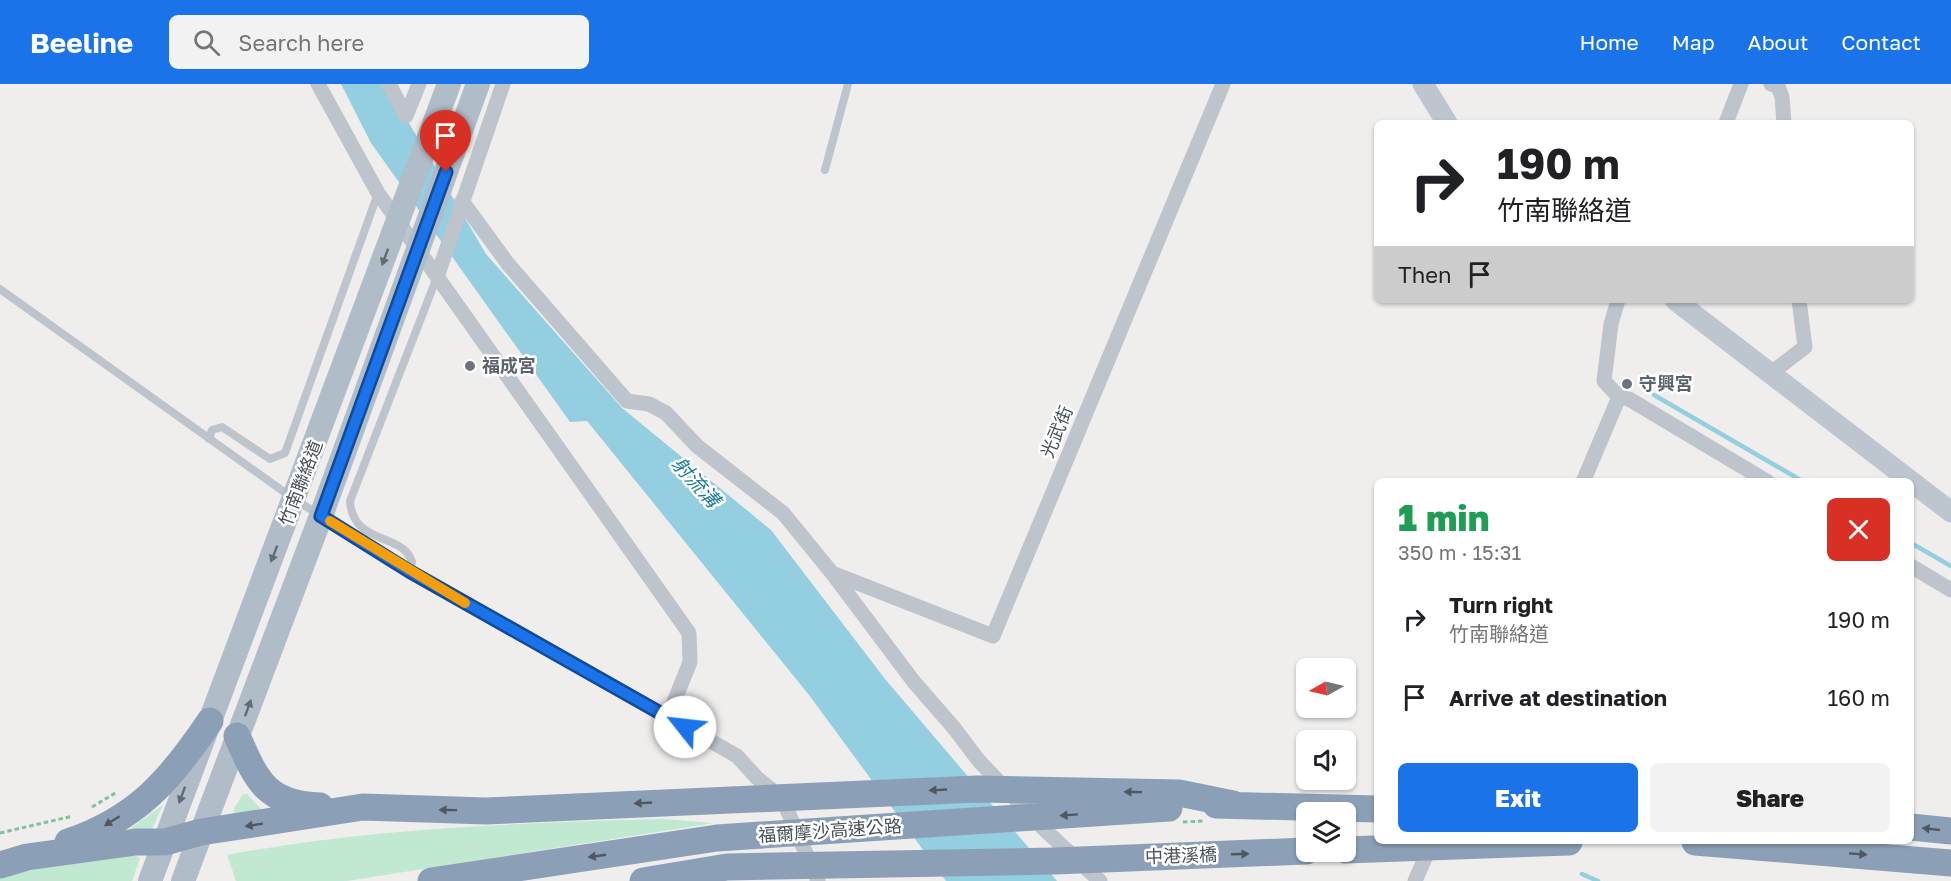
<!DOCTYPE html>
<html lang="en">
<head>
<meta charset="utf-8">
<style>
	:root { --surface:#fff; --page:#f2f2f2; --text:#202124; --muted:#757577; --accent:#1a73e8 }
	body { margin:0; font-family:"Golos Text","Noto Sans TC",sans-serif; background:var(--page); color:var(--text); height:100vh; display:flex; flex-direction:column; font-size:22px; white-space:nowrap }
	* { box-sizing:border-box; margin:0 }
	p { font-size:20px; color:var(--muted) }
	.icon { flex:none; width:33px; height:33px; fill:none; stroke:currentColor; stroke-width:2; stroke-linecap:round; stroke-linejoin:round }
	.map { position:relative; flex:1; overflow:hidden }
	.side { position:absolute; left:1374px; top:394px; width:540px; height:366px; display:flex; flex-direction:column; background:var(--surface); border-radius:9px; box-shadow:0 2px 4px #0004 }
	.side>* { flex:none }
	.hud { position:absolute; left:1374px; top:36px; width:540px; height:183px; border-radius:9px; box-shadow:0 2px 4px #0004; background:#fff; color:var(--text); overflow:hidden }
	.needle { width:39px; rotate:262deg }
	.buttons { position:absolute; left:1296px; top:574px; display:grid; gap:12px }
	.buttons a { display:grid; place-items:center; width:60px; height:60px; border-radius:9px; background:var(--surface); box-shadow:0 2px 4px #0004; font-size:30px }
	.pin { position:absolute; display:grid; place-items:center; width:51px; height:51px; color:#fff; margin:-62px -26px; border-radius:50% 50% 50% 0; rotate:-45deg; box-shadow:0 0 6px #0007 }
	.pin .icon { rotate:45deg }
	.me { position:absolute; width:66px; margin:-33px; rotate:299deg; stroke-linejoin:round; filter:drop-shadow(0 0 4px #0008) }
	.turn { display:flex; align-items:center; gap:21px; height:126px; padding:0 24px; font-size:27px }
	.turn .icon { width:78px; height:78px; stroke-width:2.5 }
	.turn b { display:block; font-size:42px; line-height:51px }
	.then { display:flex; align-items:center; height:57px; padding:0 24px; background:#0003; gap:12px; font-size:22px }
	.round { display:grid; place-items:center; flex:none; width:63px; height:63px; border-radius:9px; background:var(--page) }
	.headline { display:flex; align-items:center; justify-content:space-between; height:102px; padding:0 24px }
	h1 { font-size:36px; font-weight:800; line-height:45px; color:#1e9e55 }
	.action { display:flex; gap:12px; margin-top:auto; padding:12px 24px }
	.action a { flex:1; height:69px; border-radius:9px; background:var(--accent); color:#fff; font-size:24px; font-weight:800; line-height:69px; text-align:center }
	.action a+a { background:var(--page); color:var(--text) }
	ul { padding:0; list-style:none }
	li { display:flex; align-items:center; gap:18px; height:78px; padding:0 24px }
	li div { flex:1 }
	li b { display:block; font-size:22px }
	li em { font-style:normal }
	header { display:flex; align-items:center; gap:36px; box-sizing:border-box; height:84px; padding:0 30px; background:var(--accent); color:#fff }
	header strong { font-size:28px }
	nav { display:flex; gap:33px; margin-inline-start:auto; font-size:21px }
	.search { width:420px; height:54px; background:var(--page); display:flex; align-items:center; gap:15px; box-sizing:border-box; padding:0 21px; border-radius:9px; color:var(--muted); font-size:22px }
	.map>svg:first-child { display:block }
	.green { fill:#c1e8d0 }
	.water { fill:#93cfe0 }
	.lines { fill:none; stroke-linecap:round; stroke-linejoin:round }
	.stream { stroke:#93cfe0; stroke-width:4.5 }
	.path { stroke:#7dc2a1; stroke-width:3; stroke-dasharray:4.5 3; stroke-linecap:butt }
	.lane { stroke:#bdc4cb; stroke-width:8 }
	.street { stroke:#bdc4cb; stroke-width:15 }
	.secondary { stroke:#bdc6cf; stroke-width:21 }
	.primary { stroke:#b0bdc9; stroke-width:24 }
	.highway { stroke:#8ba0b6; stroke-width:27 }
	.oneway { fill:#626b74 }
	.oneway2 { fill:#4f5861 }
	.route-casing { stroke:#114b97; stroke-width:15 }
	.route { stroke:#1a73e8; stroke-width:10 }
	.slow { stroke:#f59e0b; stroke-width:10 }
	.worship-dot { fill:#6b7280; stroke:#fff; stroke-width:2 }
	.labels { text-anchor:middle; stroke-width:5; stroke-linejoin:round; paint-order:stroke }
	.worship-label { font-size:18px; font-weight:bold; fill:#5b616d; stroke:#fff; text-anchor:start }
	.street-label { font-size:18px; fill:#485058; stroke:#fff }
	.water-label { font-size:20px; font-style:italic; fill:#1e7b95; stroke:#fff }
</style>
</head>
<body>
<header>
<strong>Beeline</strong>
<div class="search"><svg class="icon" aria-label="search" viewBox="0 0 24 24"><circle cx="10" cy="10" r="6"/><path d="M15 15l6 6"/></svg>Search here</div>
<nav><a>Home</a><a>Map</a><a>About</a><a>Contact</a></nav>
</header>
<div class="map">
<svg width="1951" height="797" viewBox="0 0 1951 797">
	<rect width="100%" height="100%" fill="#f0eded"/>
	<path class="green" d="M243,710H247L263,727L233,737L234,724Z
		M163,721L149,751L124,749Z
		M663,735L714,739L347,797H236L227,771C370,744 517,739 663,735Z
		M131,769L140,774L132,797H0V793L55,781Z"/>
	<path class="water" d="M341,0H386L486,170L622,324L771,446L885,595L1057,797H946L809,611L587,337L570,338L371,59Z"/>
	<g class="lines">
		<path class="stream" d="M1654,311L1804,398
			M1911,459L1951,482
			M1582,790L1598,797"/>
		<path class="path" d="M92,723L117,708
			M1183,738L1203,737
			M0,749L73,732"/>
		<path class="lane" d="M825,86L848,0
			M0,205L294,415L409,487L668,633
			M209,355L212,346L222,343L270,375L285,369L378,109
			M409,487L412,478C403,448 353,462 350,417L437,193"/>
		<path class="street" d="M318,0L378,109L689,549L690,578L668,633L737,672L757,694L782,714L818,797
			M389,0L406,32
			M1771,0L1778,2L1782,13L1784,39
			M406,32L419,0
			M1726,39L1741,0
			M462,117L508,180L627,317L649,320L666,329L697,362L783,429L832,489L914,598L954,644L979,677L1046,747L1100,797
			M437,193L503,0
			M1618,216L1611,240L1604,297L1619,313L1629,315L1768,398
			M1770,290L1805,263L1799,216
			M1583,398L1619,313
			M1911,482L1951,506
			M832,489L993,552L1223,0
			M1415,797L1432,758"/>
		<path class="secondary" d="M1423,0L1447,39
			M1675,216L1951,428"/>
		<path class="primary" d="M150,797L449,0
			M183,797L321,432L478,0"/>
		<path class="highway" d="M237,652C257,697 266,720 320,722
			M1216,721L1377,725
			M1911,743L1951,747
			M68,758C137,735 171,695 210,637
			M1695,758L1951,779
			M1346,766L1569,758
			M0,781L27,773L136,758H165L201,748L363,723L486,727L977,705L1179,709L1233,720
			M431,797L717,754L1169,724
			M643,797L727,783L1055,777L1306,767"/>
	</g>
	<defs><path id="oneway-solid" d="M-6-.8H1V-3.2L6.5 0L1 3.2V.8H-6Z" transform="scale(1.5)"/></defs>
	<g class="oneway">
		<use href="#oneway-solid" transform="translate(385 173) rotate(110)"/>
		<use href="#oneway-solid" transform="translate(274 470) rotate(111)"/>
		<use href="#oneway-solid" transform="translate(248 624) rotate(-70)"/>
		<use href="#oneway-solid" transform="translate(182 711) rotate(110)"/>
	</g>
	<g class="oneway2">
		<use href="#oneway-solid" transform="translate(938 706) rotate(177)"/>
		<use href="#oneway-solid" transform="translate(1133 708) rotate(-179)"/>
		<use href="#oneway-solid" transform="translate(643 719) rotate(177)"/>
		<use href="#oneway-solid" transform="translate(448 726) rotate(-179)"/>
		<use href="#oneway-solid" transform="translate(1069 731) rotate(176)"/>
		<use href="#oneway-solid" transform="translate(112 737) rotate(148)"/>
		<use href="#oneway-solid" transform="translate(254 741) rotate(171)"/>
		<use href="#oneway-solid" transform="translate(1931 745) rotate(-174)"/>
		<use href="#oneway-solid" transform="translate(1240 770) rotate(-2)"/>
		<use href="#oneway-solid" transform="translate(1858 770) rotate(4)"/>
		<use href="#oneway-solid" transform="translate(597 772) rotate(172)"/>
	</g>
	<g class="lines">
		<g class="route-casing">
			<path id="route" d="M446,88L321,432L409,487L685,643"/>
		</g>
		<use href="#route" class="route"/>
		<path class="slow" d="M330,437L465,519"/>
	</g>
	<g class="worship-dot">
		<circle cx="470" cy="282" r="6"/>
		<circle cx="1627" cy="300" r="6"/>
	</g>
	<g class="labels">
		<g class="worship-label">
			<text x="482" y="288">福成宮</text>
			<text x="1639" y="306">守興宮</text>
		</g>
		<g class="street-label">
			<text transform="translate(1057 348) rotate(-67)" y="6">光武街</text>
			<text transform="translate(301 399) rotate(-69)" y="6">竹南聯絡道</text>
			<text transform="translate(830 747) rotate(-4)" y="6">福爾摩沙高速公路</text>
			<text transform="translate(1181 772) rotate(-2)" y="6">中港溪橋</text>
		</g>
		<g class="water-label">
			<text transform="translate(696 398) rotate(48)" y="7">射流溝</text>
		</g>
	</g>
</svg>
<div class="buttons">
<a><svg class="needle" viewBox="-14 -14 28 28"><path d="M0-13l5 13h-10z" fill="#e53935"/><path d="M0 13l5-13h-10z" fill="#757577"/></svg></a>
<a><svg class="icon" aria-label="sound" viewBox="0 0 24 24"><path d="M4 9h4l5-4v14l-5-4H4zM17 9q2 3 0 6"/></svg></a>
<a><svg class="icon" aria-label="layers" viewBox="0 0 24 24"><path d="M12 4l9 5-9 5-9-5zM3 14l9 5 9-5"/></svg></a>
</div>
<div class="pin" style="left:446px;top:88px;background:#d93025"><svg class="icon" aria-label="arrive" viewBox="0 0 24 24"><path d="M6 21V4h12l-3 4 3 4H6"/></svg></div>
<svg class="me" style="left:685px;top:643px" viewBox="-20 -20 40 40"><circle r="19" fill="#fff"/><path d="M0-13L10 11 0 6-10 11z" fill="#1a73e8"/></svg>
<div class="hud">
<div class="turn"><svg class="icon" aria-label="right" viewBox="0 0 24 24"><path d="M7 20v-9h11M14 6l5 5-5 5"/></svg><div><b>190 m</b>竹南聯絡道</div></div>
<div class="then">Then<svg class="icon" aria-label="arrive" viewBox="0 0 24 24"><path d="M6 21V4h12l-3 4 3 4H6"/></svg></div>
</div>
<section class="side">
<div class="headline"><div><h1>1 min</h1><p>350 m · 15:31</p></div><a class="round" style="background:#d93025;color:#fff"><svg class="icon" aria-label="close" viewBox="0 0 24 24"><path d="M6 6l12 12M18 6L6 18"/></svg></a></div>
<ul>
<li><svg class="icon" aria-label="right" viewBox="0 0 24 24"><path d="M7 20v-9h11M14 6l5 5-5 5"/></svg><div><b>Turn right</b><p>竹南聯絡道</p></div><em>190 m</em></li>
<li><svg class="icon" aria-label="arrive" viewBox="0 0 24 24"><path d="M6 21V4h12l-3 4 3 4H6"/></svg><div><b>Arrive at destination</b></div><em>160 m</em></li>
</ul>
<div class="action"><a>Exit</a><a>Share</a></div>
</section>
</div>
</body>
</html>
